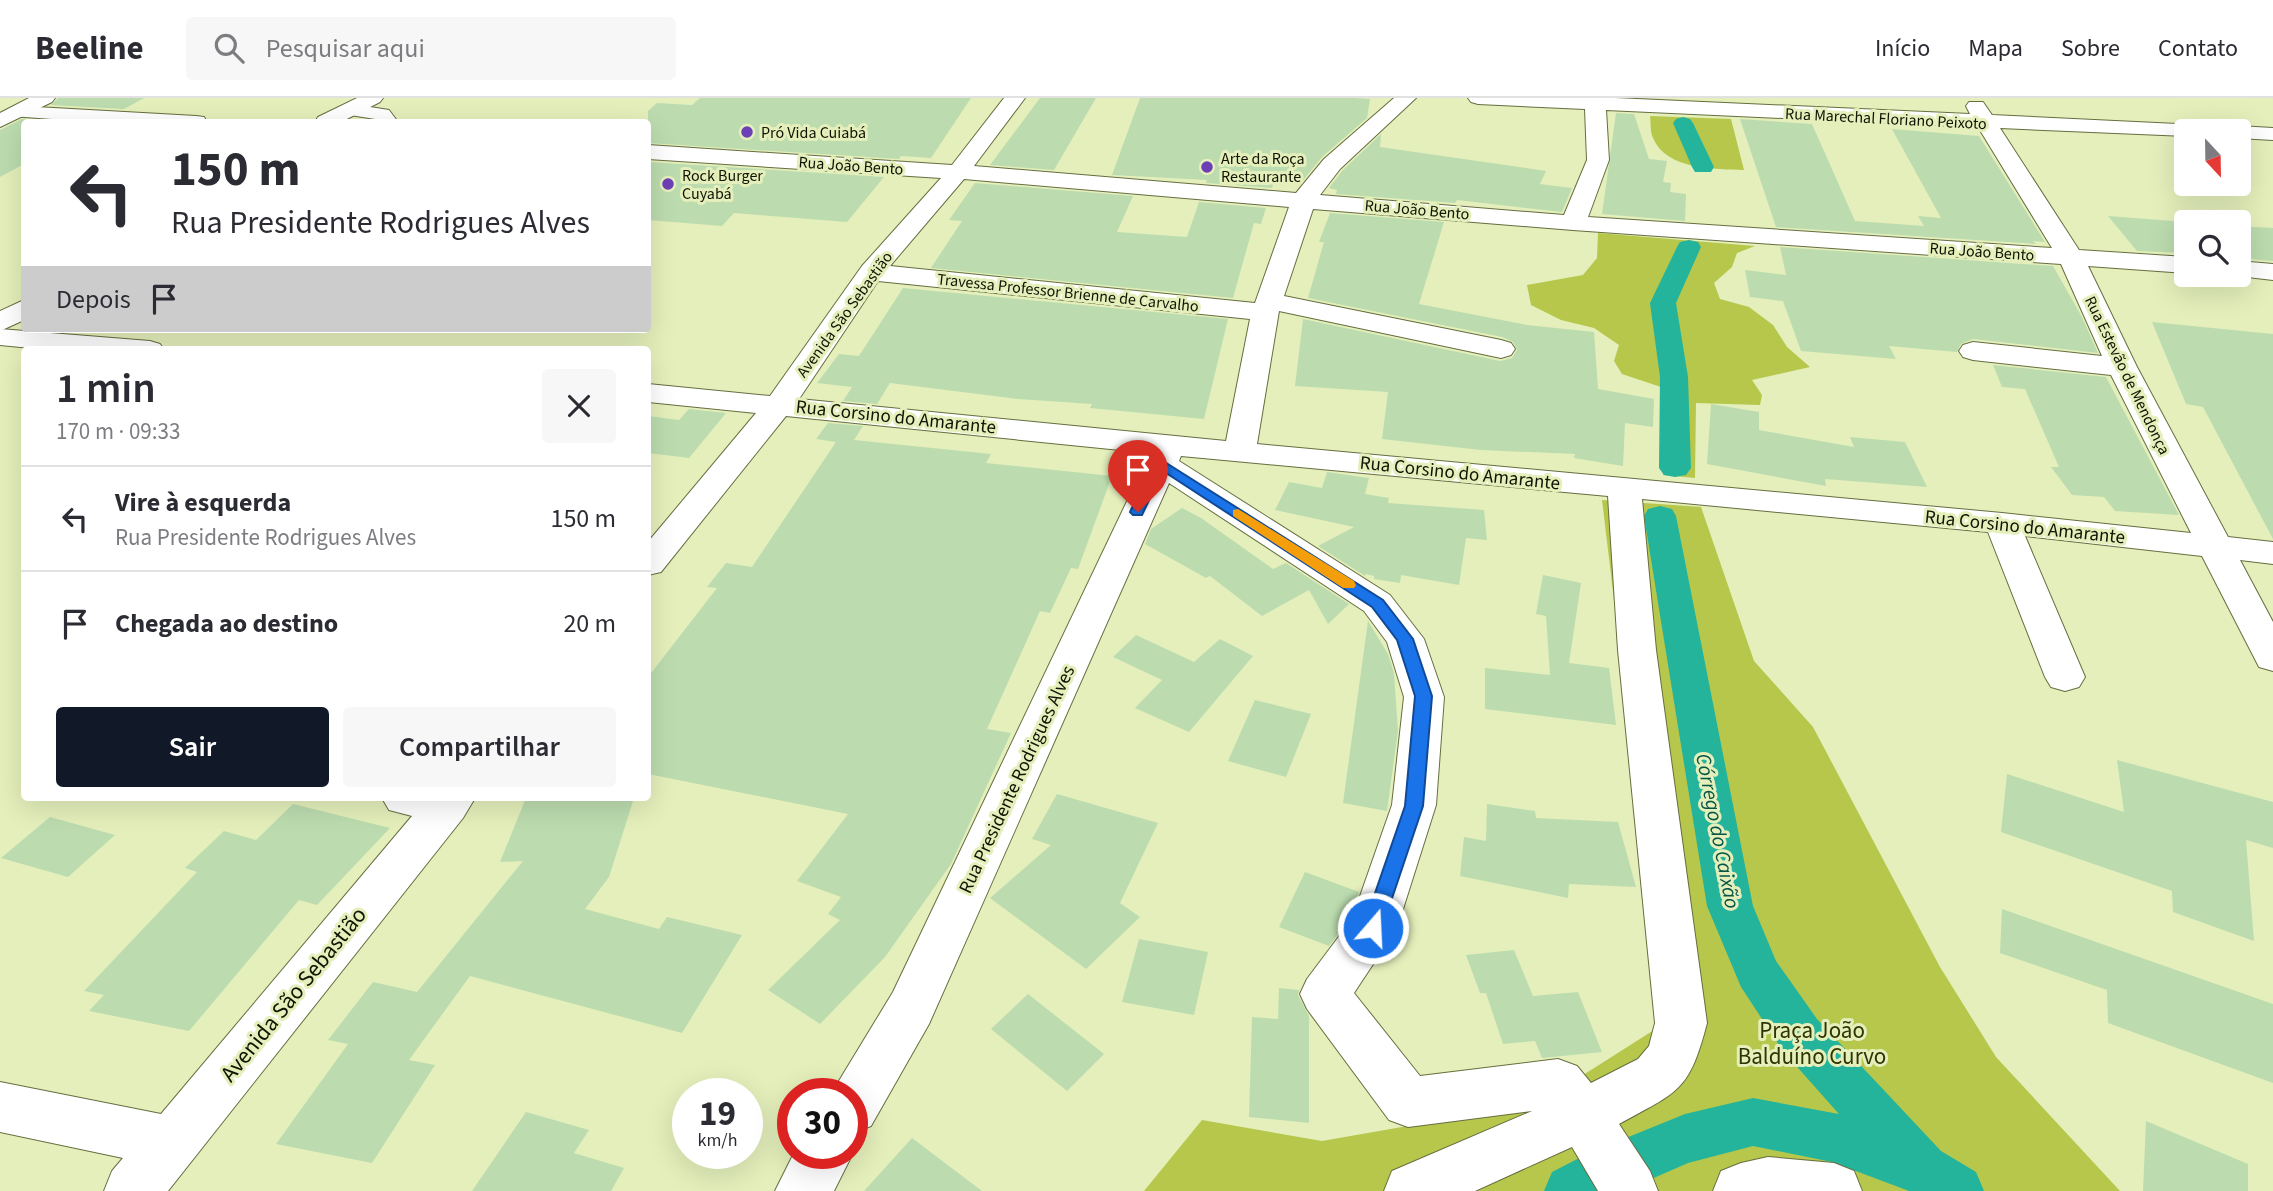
<!DOCTYPE html>
<html lang="pt">
<head>
<meta charset="utf-8">
<style>
	:root { --surface:#fff; --page:#f7f7f7; --text:#2b2b33; --muted:#7c7c81; --line:#e1e1e2; --accent:#111827 }
	body { margin:0; font-family:"Source Sans 3",sans-serif; background:var(--page); color:var(--text); height:100vh; display:flex; flex-direction:column; font-size:26px; white-space:nowrap }
	* { box-sizing:border-box; margin:0 }
	p { font-size:23px; color:var(--muted) }
	.icon { flex:none; width:38px; height:38px; fill:none; stroke:currentColor; stroke-width:2; stroke-linecap:round; stroke-linejoin:round }
	.map { position:relative; flex:1; overflow:hidden }
	.panel { position:absolute; left:21px; top:248px; width:630px; height:455px; display:flex; flex-direction:column; background:var(--surface); border-radius:7px; box-shadow:0 7px 28px #0002 }
	.panel>* { flex:none }
	.banner { position:absolute; left:21px; top:21px; width:630px; height:214px; border-radius:7px; box-shadow:0 7px 28px #0002; background:#fff; color:var(--text); overflow:hidden }
	.needle { width:46px; rotate:158deg }
	.controls { position:absolute; left:2174px; top:21px; display:grid; gap:14px }
	.controls a { display:grid; place-items:center; width:77px; height:77px; border-radius:7px; background:var(--surface); box-shadow:0 7px 28px #0002; font-size:35px }
	.speed { position:absolute; left:672px; top:980px; display:flex; gap:14px; font-size:35px; font-weight:700; text-align:center }
	.speed>* { display:grid; place-content:center; width:91px; height:91px; border-radius:50%; background:var(--surface); box-shadow:0 7px 28px #0002; line-height:1 }
	.speed small { font-size:18px; font-weight:400 }
	.speed .limit { border:10px solid #d22; background:#fff; color:#111 }
	.pin { position:absolute; display:grid; place-items:center; width:60px; height:60px; color:#fff; margin:-72px -30px; border-radius:50% 50% 50% 0; rotate:-45deg; box-shadow:0 0 7px #0007 }
	.pin .icon { rotate:45deg }
	.me { position:absolute; width:77px; margin:-38px; rotate:19deg; stroke-linejoin:round; filter:drop-shadow(0 0 5px #0008) }
	.turn { display:flex; align-items:center; gap:24px; height:147px; padding:0 35px; font-size:32px }
	.turn .icon { width:91px; height:91px; stroke-width:2.5 }
	.turn b { display:block; font-size:49px; line-height:60px }
	.then { display:flex; align-items:center; height:66px; padding:0 35px; background:#0003; gap:14px; font-size:26px }
	.round { display:grid; place-items:center; flex:none; width:74px; height:74px; border-radius:7px; background:var(--page) }
	.head { display:flex; align-items:center; justify-content:space-between; height:119px; padding:0 35px }
	h1 { font-size:42px; font-weight:600; line-height:52px }
	.cta { display:flex; gap:14px; margin-top:auto; padding:14px 35px }
	.cta a { flex:1; height:80px; border-radius:7px; background:var(--accent); color:#fff; font-size:28px; font-weight:600; line-height:80px; text-align:center }
	.cta a+a { background:var(--page); color:var(--text) }
	ul { padding:0; list-style:none }
	li { display:flex; align-items:center; gap:21px; height:105px; padding:0 35px; border-top:2px solid var(--line) }
	li div { flex:1 }
	li b { display:block; font-size:26px }
	li em { font-style:normal }
	header { display:flex; align-items:center; gap:42px; box-sizing:border-box; height:98px; padding:0 35px; background:var(--surface); border-bottom:2px solid var(--line) }
	header strong { font-size:33px }
	nav { display:flex; gap:38px; margin-inline-start:auto; font-size:24px }
	.search { width:490px; height:63px; background:var(--page); display:flex; align-items:center; gap:18px; box-sizing:border-box; padding:0 24px; border-radius:7px; color:var(--muted); font-size:26px }
	.map>svg:first-child { display:block }
	.green { fill:#b6c74c }
	.lines { fill:none; stroke-linecap:round; stroke-linejoin:round }
	.canal { fill:#24b49b; fill-rule:evenodd }
	.building { fill:#bcdcaf }
	.minor-casing { stroke:#666e3f; stroke-width:2 }
	.major-casing { stroke:#666e3f; stroke-width:2 }
	.minor { fill:#fff; fill-rule:evenodd }
	.major { fill:#fff; fill-rule:evenodd }
	.route { fill:#1a73e8; stroke:#114b97; stroke-width:2 }
	.slow { fill:#f59e0b }
	.poi-dot { fill:#6d3fb6; stroke:#e4efbb; stroke-width:2.5 }
	.labels { text-anchor:middle; stroke-width:6; stroke-linejoin:round; paint-order:stroke }
	.far-street-label { font-size:16px; fill:#111303; stroke:#e4efbb }
	.far-poi-label { font-size:16px; fill:#111303; stroke:#e4efbb; text-anchor:start }
	.street-label { font-size:19px; fill:#111303; stroke:#e4efbb }
	.water-label { font-size:21px; font-style:italic; fill:#055547; stroke:#e4efbb }
	.near-street-label { font-size:23px; fill:#111303; stroke:#e4efbb }
	.near-park-label { font-size:23px; fill:#2f3500; stroke:#e4efbb }
</style>
</head>
<body>
<header>
<strong>Beeline</strong>
<div class="search"><svg class="icon" aria-label="search" viewBox="0 0 24 24"><circle cx="10" cy="10" r="6"/><path d="M15 15l6 6"/></svg>Pesquisar aqui</div>
<nav><a>Início</a><a>Mapa</a><a>Sobre</a><a>Contato</a></nav>
</header>
<div class="map">
<svg width="2273" height="1093" viewBox="0 0 2273 1093">
	<rect width="100%" height="100%" fill="#e4efbb"/>
	<path class="green" d="M1650,18L1731,21L1744,72C1716,71 1666,72 1653,40C1650,34 1651,24 1650,18Z
		M1598,135L1755,148L1737,155L1732,169L1714,185L1720,201L1749,209L1773,227L1787,249L1810,269L1752,282L1762,297L1760,307L1696,305L1695,380L1663,377L1664,290L1622,276L1614,263L1619,247L1594,230L1561,222L1531,207L1527,187L1583,177L1597,160Z
		M1602,402L1701,409L1754,563L1813,629L1940,869L1996,959L2120,1093H1144L1202,1022L1322,1043L1539,1005L1665,925Z"/>
	<g class="lines">
		<path class="canal" d="M1683,19L1690,21L1693,25L1714,69L1711,74H1695L1692,69L1673,25L1676,21Z
			M1689,142L1698,144L1701,149L1676,205L1688,279L1691,370L1686,377L1675,379L1664,377L1659,370L1660,279L1650,205L1677,149L1680,144Z
			M1660,408L1672,411L1676,418L1753,808L1776,863L1817,921L1941,1053L1976,1074L1984,1093H1909L1832,1064L1753,1048L1688,1065L1624,1093H1544L1552,1074L1589,1055L1685,1016L1753,1000L1839,1016L1783,953L1741,889L1707,808L1644,418L1648,411Z"/>
	</g>
	<path class="building" d="M58,0H144L124,11L51,7Z
		M700,0H971L931,60L901,58L899,61L648,45V13L657,5L692,7Z
		M1040,0H1096L1054,72L990,67Z
		M1140,0H1355L1370,1L1367,20L1322,59L1301,85L1275,81L1272,90L1206,85L1207,82L1112,77Z
		M1616,15L1634,16L1649,61L1667,63L1663,84L1671,85L1670,94L1686,96L1685,123L1602,116Z
		M22,21L64,24H24V66L0,79V32Z
		M1740,21L1812,26L1855,123L1924,128L1918,118L1941,120L1892,31L1979,38L2045,144L2033,143L2036,146L1776,129Z
		M1381,36L1380,49L1546,73L1540,86L1572,90L1562,114L1457,102L1455,105L1336,96L1337,92L1329,90L1342,73Z
		M648,64L884,79L847,124L734,115L722,128L648,122Z
		M975,85L1133,98L1117,134L1187,139L1199,104L1266,110L1261,126L1254,125L1233,200L931,170L962,123L949,122Z
		M1330,115L1444,124L1419,206L1527,227L1594,234L1598,291L1654,301L1653,329L1625,325L1623,368L1574,360L1575,356L1481,352L1382,341L1388,294L1295,288L1303,221L1500,263L1512,260L1517,252L1513,244L1502,239L1308,200L1324,144H1319Z
		M2108,118L2186,124V155L2137,153Z
		M2238,128L2273,130V163L2238,160Z
		M1780,149L2053,168L2082,219L2098,255L1973,241L1961,246L1957,254L1889,248L1896,261L1801,253L1783,203L1750,199L1745,172L1786,177Z
		M903,190L1228,221L1204,321L1090,310L1092,306L1018,301L890,285L877,306L843,303L852,289L817,285L839,256L859,258Z
		M2152,224L2273,236V441L2203,309L2186,306Z
		M1993,267L2106,279L2179,417L2115,413L2104,399L2072,397L2051,369H2059L2025,291L2002,289Z
		M1711,306L1759,314V332L1854,349L1850,339L1905,344L1927,389L1825,381L1826,388L1707,366Z
		M689,311L726,315L689,360L648,355V318L679,322Z
		M828,325L863,328L854,342L991,356L986,365L1112,378L1078,471L1071,470L1050,515L1040,513L987,631L1011,635L951,766L885,859L820,926L768,892L840,822L828,816L841,799L797,783L848,716L648,676V579L717,490L707,489L726,465L752,469L836,344L816,341Z
		M1327,374L1369,380L1365,396L1389,400L1388,405L1484,412L1487,442L1466,440L1459,487L1401,477L1400,485L1374,481V478L1366,476L1365,478L1318,448L1354,429L1275,412L1289,384L1322,390Z
		M1182,410L1201,420L1273,471L1286,465L1349,506L1328,526L1309,492L1262,518L1210,478L1206,480L1145,446L1151,431Z
		M1543,477L1581,485L1569,565L1609,570L1616,627L1485,611V570L1550,577L1546,518L1536,516Z
		M1368,523L1388,556L1394,575L1398,633L1387,713L1343,705Z
		M1136,537L1194,564L1220,541L1253,558L1189,634L1135,610L1162,582L1113,559Z
		M1255,602L1311,616L1286,679L1228,663Z
		M2117,662L2273,704V750L2246,742L2254,843L2173,814L2172,793L2001,734L2007,676L2124,714Z
		M1057,696L1158,725L1120,805L1140,819L1086,871L990,800L1051,747L1032,741Z
		M526,700H634L609,779L585,811L659,831L667,819L742,837L682,935L470,878L409,962L435,967L372,1065L276,1046L348,946L328,942L373,884L417,894L523,763L500,764Z
		M293,706L390,730L317,807L299,802L189,933L89,913L104,897L84,893L197,774L185,770L224,733L256,742Z
		M1487,706L1535,713L1536,720L1618,724L1636,789L1569,786L1568,800L1460,778L1464,739L1486,743Z
		M50,719L115,737L68,779L1,760Z
		M1305,774L1359,794L1350,820L1329,848L1279,829Z
		M2002,811L2273,906V985L2108,925L2107,892L2000,855Z
		M1139,841L1208,854L1194,917L1122,904Z
		M1514,852L1533,898L1578,894L1602,954L1542,960L1535,943L1503,946L1486,895H1480L1466,857Z
		M1279,890L1299,892L1298,897L1309,918V1025L1249,1019L1252,919L1278,921Z
		M1028,896L1104,956L1067,993L991,931Z
		M526,1014L589,1032L574,1055L624,1070L611,1093H472Z
		M2146,1023L2248,1066V1093H2143Z
		M912,1040L982,1093H864Z"/>
	<g class="lines">
		<g class="minor-casing">
			<path id="minor" d="M1004,0H1025L974,68L1296,95L1324,61L1394,0H1416L1340,71L1320,97L1564,117L1587,62L1585,11L1478,6L1471,4L1468,0H1615L1970,16L1966,8L1969,4H1983L1992,17L2219,28L2222,33H2186V38L2000,30L2079,152L2186,159V175L2088,168L2137,269L2228,439L2273,444V466L2240,462L2273,524V573L2259,569L2202,458L2025,438L2085,579L2079,589L2065,593L2051,589L2045,579L1988,434L1642,401L1656,552L1707,925C1689,994 1679,993 1619,1026L1650,1073L1658,1093H1598L1572,1049L1475,1093H1384L1392,1073L1532,1013L1408,1029L1389,1022L1307,911L1300,896L1307,881L1352,821L1392,707L1404,599L1387,544L1364,513L1169,385L929,926L871,1028L852,1035V996H831L893,894L1150,355L786,318L661,474L648,477V444L756,315L648,304V286L770,298L862,168L941,80L648,61V47L952,67ZM1606,12L1978,29L2052,150L1588,119L1609,62ZM964,81L1289,109L1255,205L890,168ZM1313,111L1573,132L2061,166L2102,258L1973,244L1963,247L1959,253L1963,259L1973,262L2111,277L2191,435L2002,415L1257,346L1279,213L1501,260L1511,257L1515,251L1511,245L1501,242L1284,198ZM878,183L1250,221L1226,343L799,301ZM1181,358L1608,398L1618,552L1655,925L1649,948L1638,961L1591,985L1577,968L1558,961L1420,978L1354,895L1397,830L1436,707L1444,599L1424,541L1390,497L1179,363Z
				M351,6L389,12L398,24H377L375,21L344,16L341,12L344,8Z
				M18,8L196,18L204,19L207,24H93L11,18L8,14L11,10Z
				M2238,28L2273,30V42L2238,40V33H2228Z
				M2238,163L2273,166V182L2230,177H2238Z
				M0,231L150,243L160,246L164,252H51L0,247Z
				M382,700H475L463,720L168,1093H104L112,1073L123,1060L0,1034V984L161,1016L412,718L389,712Z
				M852,1054L853,1055L834,1093H775L794,1055Z
				M1768,1059L1834,1065L1854,1073L1862,1093H1713L1721,1073L1741,1065Z"/>
		</g>
		<g class="major-casing">
			<path id="major" d="M29,0H55L52,4L0,29V15Z
				M357,0H383L380,4L341,24H315L318,19Z
				M24,202V222L0,233V213Z"/>
		</g>
		<use href="#minor" class="minor"/>
		<use href="#major" class="major"/>
	</g>
	<path class="route" d="M1160,361L1383,502L1413,541L1432,598L1423,708L1380,836L1373,838L1366,836L1363,830L1405,708L1415,598L1397,542L1372,509L1163,373L1142,417H1133L1130,414L1153,365Z"/>
	<path class="slow" d="M1238,411L1354,483L1356,487L1354,490H1343L1233,418V412Z"/>
	<g class="poi-dot">
		<circle cx="747" cy="34" r="7"/>
		<circle cx="1207" cy="69" r="7"/>
		<circle cx="668" cy="86" r="7"/>
	</g>
	<g class="labels">
		<g class="far-street-label">
			<text transform="translate(1886 20) rotate(3)" y="6">Rua Marechal Floriano Peixoto</text>
			<text transform="translate(851 67) rotate(4)" y="6">Rua João Bento</text>
			<text transform="translate(1417 111) rotate(5)" y="6">Rua João Bento</text>
			<text transform="translate(1982 153) rotate(4)" y="6">Rua João Bento</text>
			<text transform="translate(1068 194) rotate(6)" y="6">Travessa Professor Brienne de Carvalho</text>
			<text transform="translate(844 216) rotate(-54)" y="6">Avenida São Sebastião</text>
			<text transform="translate(2128 277) rotate(64)" y="6">Rua Estevão de Mendonça</text>
		</g>
		<g class="far-poi-label">
			<text x="761" y="40">Pró Vida Cuiabá</text>
			<text x="1221" y="66">Arte da Roça<tspan x="1221" dy="18">Restaurante</tspan></text>
			<text x="682" y="83">Rock Burger<tspan x="682" dy="18">Cuyabá</tspan></text>
		</g>
		<g class="street-label">
			<text transform="translate(896 318) rotate(6)" y="7">Rua Corsino do Amarante</text>
			<text transform="translate(1460 374) rotate(6)" y="7">Rua Corsino do Amarante</text>
			<text transform="translate(2025 428) rotate(6)" y="7">Rua Corsino do Amarante</text>
			<text transform="translate(1016 681) rotate(-65)" y="7">Rua Presidente Rodrigues Alves</text>
		</g>
		<g class="water-label">
			<text transform="translate(1718 733) rotate(79)" y="7">Córrego do Caixão</text>
		</g>
		<g class="near-street-label">
			<text transform="translate(293 896) rotate(-51)" y="8">Avenida São Sebastião</text>
		</g>
		<g class="near-park-label">
			<text x="1812" y="940">Praça João<tspan x="1812" dy="26">Balduíno Curvo</tspan></text>
		</g>
	</g>
</svg>
<div class="controls">
<a><svg class="needle" viewBox="-14 -14 28 28"><path d="M0-13l5 13h-10z" fill="#e53935"/><path d="M0 13l5-13h-10z" fill="#7c7c81"/></svg></a>
<a><svg class="icon" aria-label="search" viewBox="0 0 24 24"><circle cx="10" cy="10" r="6"/><path d="M15 15l6 6"/></svg></a>
</div>
<div class="speed"><div>19<small>km/h</small></div><div class="limit">30</div></div>
<div class="pin" style="left:1138px;top:414px;background:#d93025"><svg class="icon" aria-label="arrive" viewBox="0 0 24 24"><path d="M6 21V4h12l-3 4 3 4H6"/></svg></div>
<svg class="me" style="left:1373px;top:830px" viewBox="-20 -20 40 40"><circle r="17" fill="#1a73e8" stroke="#fff" stroke-width="3"/><path d="M0-11L8 9 0 5-8 9z" fill="#fff"/></svg>
<div class="banner">
<div class="turn"><svg class="icon" aria-label="left" viewBox="0 0 24 24"><path d="M17 20v-9H6M10 6l-5 5 5 5"/></svg><div><b>150 m</b>Rua Presidente Rodrigues Alves</div></div>
<div class="then">Depois<svg class="icon" aria-label="arrive" viewBox="0 0 24 24"><path d="M6 21V4h12l-3 4 3 4H6"/></svg></div>
</div>
<section class="panel">
<div class="head"><div><h1>1 min</h1><p>170 m · 09:33</p></div><a class="round"><svg class="icon" aria-label="close" viewBox="0 0 24 24"><path d="M6 6l12 12M18 6L6 18"/></svg></a></div>
<ul>
<li><svg class="icon" aria-label="left" viewBox="0 0 24 24"><path d="M17 20v-9H6M10 6l-5 5 5 5"/></svg><div><b>Vire à esquerda</b><p>Rua Presidente Rodrigues Alves</p></div><em>150 m</em></li>
<li><svg class="icon" aria-label="arrive" viewBox="0 0 24 24"><path d="M6 21V4h12l-3 4 3 4H6"/></svg><div><b>Chegada ao destino</b></div><em>20 m</em></li>
</ul>
<div class="cta"><a>Sair</a><a>Compartilhar</a></div>
</section>
</div>
</body>
</html>
